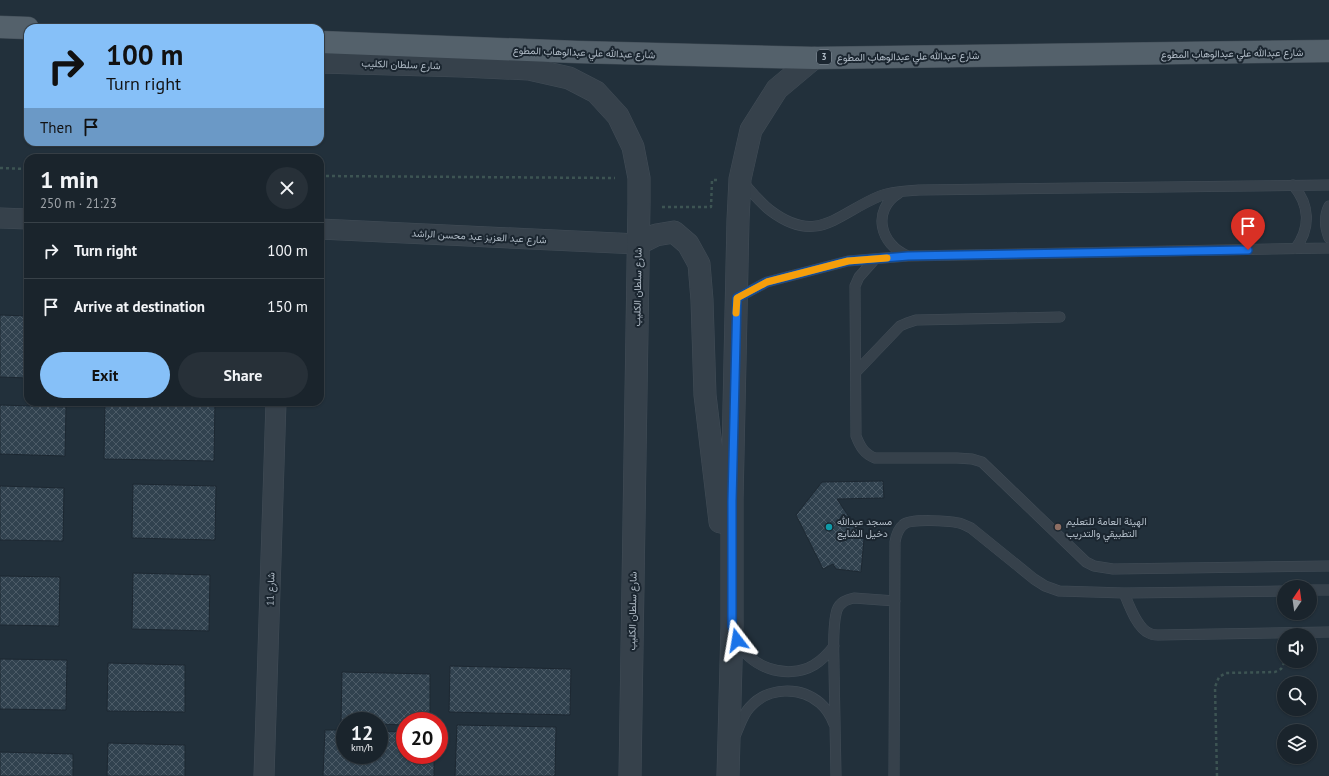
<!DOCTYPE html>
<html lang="en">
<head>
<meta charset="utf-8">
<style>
	:root { --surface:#1a242c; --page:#273038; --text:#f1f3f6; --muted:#9fa4a9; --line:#384148; --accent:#86c0f8 }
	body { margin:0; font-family:"PT Sans",Vazirmatn,sans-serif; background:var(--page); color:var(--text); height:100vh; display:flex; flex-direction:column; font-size:15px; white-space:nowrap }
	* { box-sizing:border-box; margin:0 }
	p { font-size:13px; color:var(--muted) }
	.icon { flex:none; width:22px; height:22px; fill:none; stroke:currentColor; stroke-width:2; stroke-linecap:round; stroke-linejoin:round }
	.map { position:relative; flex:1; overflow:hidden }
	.drawer { position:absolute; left:24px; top:154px; width:300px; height:252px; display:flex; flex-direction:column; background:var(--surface); border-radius:12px; box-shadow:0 1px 3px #0004,0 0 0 1px var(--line) }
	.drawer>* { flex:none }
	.banner { position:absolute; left:24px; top:24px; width:300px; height:122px; border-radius:12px; box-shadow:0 1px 3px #0004,0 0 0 1px var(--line); background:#86c0f8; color:#111; overflow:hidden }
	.needle { width:26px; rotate:13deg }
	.tools { position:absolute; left:1277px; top:580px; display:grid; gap:8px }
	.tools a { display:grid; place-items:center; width:40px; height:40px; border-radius:50%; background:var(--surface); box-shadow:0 1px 3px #0004,0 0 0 1px var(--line); font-size:20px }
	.speed { position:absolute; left:336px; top:712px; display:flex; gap:8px; font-size:20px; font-weight:700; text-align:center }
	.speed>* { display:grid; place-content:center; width:52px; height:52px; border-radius:50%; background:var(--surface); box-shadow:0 1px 3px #0004,0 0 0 1px var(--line); line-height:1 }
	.speed small { font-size:10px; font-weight:400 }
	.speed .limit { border:6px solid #d22; background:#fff; color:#111 }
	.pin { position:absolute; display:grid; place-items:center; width:34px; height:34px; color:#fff; margin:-41px -17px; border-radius:50% 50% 50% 0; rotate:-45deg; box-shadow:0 0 4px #0007 }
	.pin .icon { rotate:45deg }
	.me { position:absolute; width:44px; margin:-22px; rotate:346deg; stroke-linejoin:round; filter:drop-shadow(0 0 3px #0008) }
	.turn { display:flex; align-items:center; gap:14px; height:84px; padding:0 16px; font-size:18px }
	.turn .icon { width:52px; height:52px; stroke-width:2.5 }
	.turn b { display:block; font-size:28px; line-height:34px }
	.then { display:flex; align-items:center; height:38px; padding:0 16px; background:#0003; gap:8px; font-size:15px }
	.round { display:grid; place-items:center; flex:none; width:42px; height:42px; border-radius:21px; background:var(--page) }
	.headline { display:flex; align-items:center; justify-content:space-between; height:68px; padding:0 16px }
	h1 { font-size:24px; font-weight:800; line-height:30px }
	.button { display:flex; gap:8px; margin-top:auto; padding:8px 16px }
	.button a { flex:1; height:46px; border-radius:24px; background:var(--accent); color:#111; font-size:16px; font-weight:800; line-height:46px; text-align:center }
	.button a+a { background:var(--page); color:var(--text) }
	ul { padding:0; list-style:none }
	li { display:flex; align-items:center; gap:12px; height:56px; padding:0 16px; border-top:1px solid var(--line) }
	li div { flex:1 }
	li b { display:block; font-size:15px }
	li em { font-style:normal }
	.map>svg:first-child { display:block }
	.building { fill:url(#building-cross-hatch); stroke:#1d2832 }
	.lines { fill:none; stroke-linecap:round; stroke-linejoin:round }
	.service-casing { stroke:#424d57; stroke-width:11 }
	.minor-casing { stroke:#424d57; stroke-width:21 }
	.tertiary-casing { stroke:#424d57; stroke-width:23 }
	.primary-casing { stroke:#424d57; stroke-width:23 }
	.path { stroke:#3d5453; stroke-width:2.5; stroke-dasharray:3 3; stroke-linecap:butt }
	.service { stroke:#36414b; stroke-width:10 }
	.minor { stroke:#36414b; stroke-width:20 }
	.tertiary { stroke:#36414b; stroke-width:22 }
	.primary { stroke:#54616b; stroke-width:22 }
	.route-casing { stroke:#114b97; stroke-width:10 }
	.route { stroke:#1a73e8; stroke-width:7 }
	.slow { stroke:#f59e0b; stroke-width:7 }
	.culture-dot { fill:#0f9aa8; stroke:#1b2630; stroke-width:1.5 }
	.education-dot { fill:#8d6e63; stroke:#1b2630; stroke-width:1.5 }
	.labels { text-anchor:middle; stroke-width:4; stroke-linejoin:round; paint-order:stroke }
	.shield { fill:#1b2630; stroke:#848f9a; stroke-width:1 }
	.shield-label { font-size:9px; font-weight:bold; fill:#b1bcc7 }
	.street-label { font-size:10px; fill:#b1bcc7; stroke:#1b2630 }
	.poi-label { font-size:10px; fill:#b1bcc7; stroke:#1b2630; text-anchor:start }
</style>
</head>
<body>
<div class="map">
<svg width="1329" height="776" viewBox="0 0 1329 776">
	<defs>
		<pattern id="building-cross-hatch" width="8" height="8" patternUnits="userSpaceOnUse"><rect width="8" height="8" fill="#31424f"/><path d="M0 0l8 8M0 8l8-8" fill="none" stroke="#4c5b67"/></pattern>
	</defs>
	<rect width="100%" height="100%" fill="#22303b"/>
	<path class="building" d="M0,315L28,316V378L0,377Z
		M105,402H215L214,461L104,459Z
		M0,405L66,407L65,456L0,454Z
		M883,481L884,498L837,499L864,539L861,572L836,569L833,564L823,569L796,515L822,482Z
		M133,484L216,486L215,540L132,538Z
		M0,486L64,488L63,541L0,540Z
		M133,573L210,575L209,631L132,629Z
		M0,576L60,577L59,626L0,625Z
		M0,659L67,660L66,710L0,709Z
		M108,663L185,665V712L107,711Z
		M450,666L571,669L570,715L449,712Z
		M342,672L430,674V721H405V725L379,724V721H345V724H341Z
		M457,725L556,727L555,776H455Z
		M325,730H345V755H379V731L405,732V755H434V776H323Z
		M108,743L185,745V776H107Z
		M0,752L73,754V776H0Z"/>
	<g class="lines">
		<g class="service-casing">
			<path id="service" d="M741,180C751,191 760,203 771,211C818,246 838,213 880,196C892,191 906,191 919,190L1329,185
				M1293,185C1310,205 1311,228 1295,249
				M899,193C871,210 880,245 908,256
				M1329,206C1324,216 1325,228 1329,238
				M875,259L859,277L855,286L856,436C860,446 864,454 875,458H957L972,459L982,462L1086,562L1094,566L1113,569L1329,566
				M737,298L767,282L848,261L908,256L1329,248
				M856,372L900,326L907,323L916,320L1060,317
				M1310,590H1329
				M1124,593C1129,605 1137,628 1149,633C1152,635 1156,635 1158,635L1329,632
				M736,637C746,667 787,681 814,665C822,660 828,654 834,646
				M736,734C740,725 743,714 750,707C768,687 800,686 820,703C827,709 831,716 834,724
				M836,776C835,740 835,704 834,668C834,651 832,626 837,610C840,602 846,600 854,598L895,601
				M894,776L895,542C896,536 898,529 903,525C910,518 950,521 959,523C963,524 967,526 971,528L1034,579L1045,586L1059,591L1124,593L1284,591"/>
		</g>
		<g class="minor-casing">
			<path id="minor" d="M0,218L28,219
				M320,229L638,244
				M264,776L276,402"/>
		</g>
		<g class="tertiary-casing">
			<path id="tertiary" d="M320,62L462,66L529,69L569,78L596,92L618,116L633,147L639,178V203L630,776
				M638,244L656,235L674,232L688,244L699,264L702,300L705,395L720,522
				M728,776L732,626V501L738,220L740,179L751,130L777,89L814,58"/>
		</g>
		<g class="primary-casing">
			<path id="primary" d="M0,27L28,28
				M320,42L577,52L814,58L1329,51"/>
		</g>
		<path class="path" d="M0,168L28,169
			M320,176L615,178
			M662,207H711L712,180H717
			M1217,776L1215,687L1219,677L1226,673L1275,672L1281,669L1285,661"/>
		<use href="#service" class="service"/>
		<use href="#minor" class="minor"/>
		<use href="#tertiary" class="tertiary"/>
		<use href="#primary" class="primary"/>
	</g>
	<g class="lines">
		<g class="route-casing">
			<path id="route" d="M737,640L732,626V501L737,298L767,282L848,261L908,256L1248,250"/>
		</g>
		<use href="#route" class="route"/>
		<path class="slow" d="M736,313L737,298L767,282L848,261L887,258"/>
	</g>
	<circle class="culture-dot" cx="829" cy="527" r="4"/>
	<circle class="education-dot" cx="1058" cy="527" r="4"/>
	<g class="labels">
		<rect class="shield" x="817" y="50" width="14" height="14" rx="3"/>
		<g class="shield-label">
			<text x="824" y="60">3</text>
		</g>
		<g class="street-label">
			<text transform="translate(584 52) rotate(2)" y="4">شارع عبدالله علي عبدالوهاب المطوع</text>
			<text transform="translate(1232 53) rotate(-1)" y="4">شارع عبدالله علي عبدالوهاب المطوع</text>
			<text transform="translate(908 56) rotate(-1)" y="4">شارع عبدالله علي عبدالوهاب المطوع</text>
			<text transform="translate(401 64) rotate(2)" y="4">شارع سلطان الكليب</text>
			<text transform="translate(479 236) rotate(3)" y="4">شارع عبد العزيز عبد محسن الراشد</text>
			<text transform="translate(637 287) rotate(-89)" y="4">شارع سلطان الكليب</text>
			<text transform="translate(270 589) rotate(-88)" y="4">شارع 11</text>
			<text transform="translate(632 611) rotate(-89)" y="4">شارع سلطان الكليب</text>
		</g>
		<g class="poi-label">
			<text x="837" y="525">مسجد عبدالله<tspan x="837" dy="12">دخيل الشايع</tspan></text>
			<text x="1066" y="525">الهيئة العامة للتعليم<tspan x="1066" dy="12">التطبيقي والتدريب</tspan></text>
		</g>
	</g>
</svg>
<div class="tools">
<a><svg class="needle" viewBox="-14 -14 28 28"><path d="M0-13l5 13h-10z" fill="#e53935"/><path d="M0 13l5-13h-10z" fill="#9fa4a9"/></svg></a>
<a><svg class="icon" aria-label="sound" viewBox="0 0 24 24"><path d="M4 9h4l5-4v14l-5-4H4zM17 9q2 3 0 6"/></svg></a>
<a><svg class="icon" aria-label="search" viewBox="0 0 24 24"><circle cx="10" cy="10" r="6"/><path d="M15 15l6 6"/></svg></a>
<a><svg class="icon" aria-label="layers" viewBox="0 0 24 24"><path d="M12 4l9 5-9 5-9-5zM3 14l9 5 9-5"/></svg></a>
</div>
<div class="speed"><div>12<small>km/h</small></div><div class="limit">20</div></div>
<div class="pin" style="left:1248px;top:250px;background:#d93025"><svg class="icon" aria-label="arrive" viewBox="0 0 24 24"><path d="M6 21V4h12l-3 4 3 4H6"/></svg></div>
<svg class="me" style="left:737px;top:640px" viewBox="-20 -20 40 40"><path d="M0-17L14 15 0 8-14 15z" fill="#1a73e8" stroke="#fff" stroke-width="4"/></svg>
<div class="banner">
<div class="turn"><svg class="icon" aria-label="right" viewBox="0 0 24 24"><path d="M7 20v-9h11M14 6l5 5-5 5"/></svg><div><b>100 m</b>Turn right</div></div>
<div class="then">Then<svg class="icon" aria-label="arrive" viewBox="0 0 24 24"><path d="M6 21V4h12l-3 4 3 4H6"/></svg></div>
</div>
<section class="drawer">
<div class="headline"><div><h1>1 min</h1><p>250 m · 21:23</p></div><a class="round"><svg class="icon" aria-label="close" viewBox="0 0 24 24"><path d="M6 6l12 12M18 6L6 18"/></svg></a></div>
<ul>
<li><svg class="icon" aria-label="right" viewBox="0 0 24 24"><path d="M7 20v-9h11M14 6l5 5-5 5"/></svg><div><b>Turn right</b></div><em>100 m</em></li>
<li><svg class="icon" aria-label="arrive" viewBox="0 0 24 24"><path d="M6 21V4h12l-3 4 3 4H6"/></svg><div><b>Arrive at destination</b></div><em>150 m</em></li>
</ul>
<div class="button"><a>Exit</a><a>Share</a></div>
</section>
</div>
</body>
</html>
